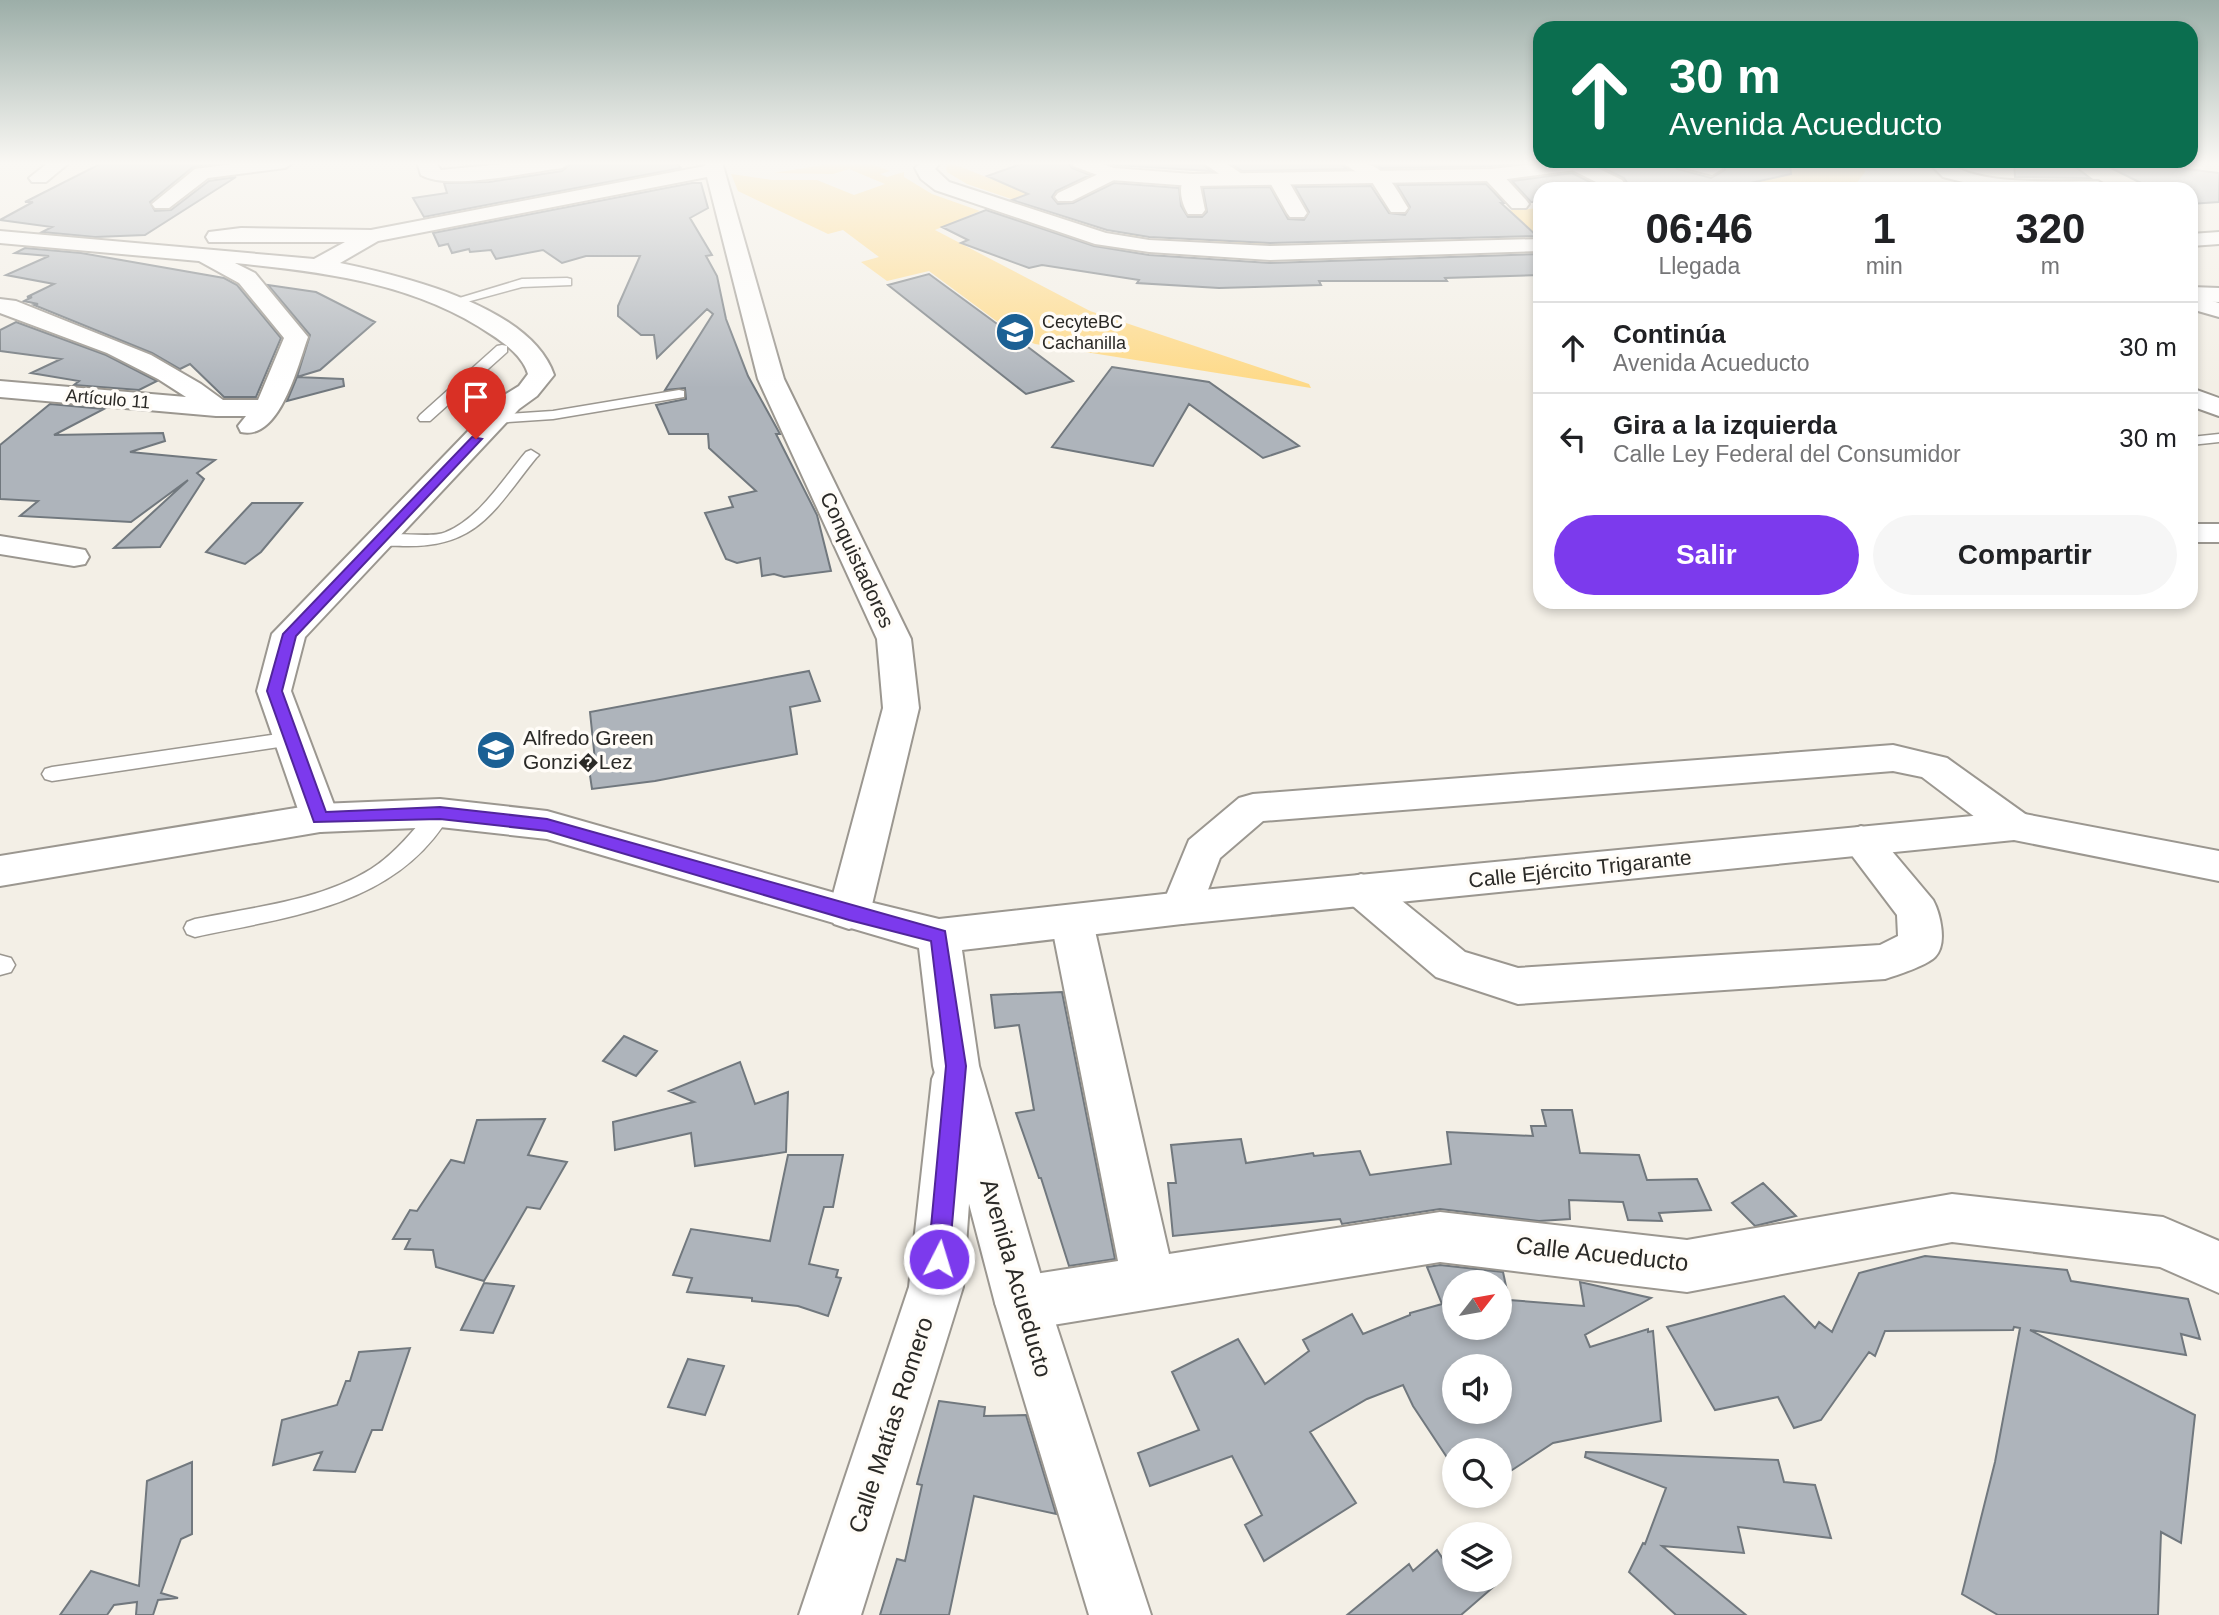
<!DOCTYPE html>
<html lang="es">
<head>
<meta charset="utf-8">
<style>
	:root { --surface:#fff; --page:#f6f6f6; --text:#202124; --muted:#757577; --line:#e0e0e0; --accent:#7c3aed }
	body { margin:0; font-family:Helvetica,sans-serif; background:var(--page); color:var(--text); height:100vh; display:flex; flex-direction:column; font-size:26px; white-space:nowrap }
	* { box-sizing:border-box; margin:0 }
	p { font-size:23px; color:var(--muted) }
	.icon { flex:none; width:38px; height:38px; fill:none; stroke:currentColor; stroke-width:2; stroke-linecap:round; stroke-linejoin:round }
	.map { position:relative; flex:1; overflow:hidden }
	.drawer { position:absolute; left:1533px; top:182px; width:665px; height:427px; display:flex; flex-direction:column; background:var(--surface); border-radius:21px; box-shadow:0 4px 10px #0003 }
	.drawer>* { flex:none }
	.banner { position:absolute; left:1533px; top:21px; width:665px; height:147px; border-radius:21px; box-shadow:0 4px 10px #0003; background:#0b6e4f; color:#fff; overflow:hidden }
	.needle { width:46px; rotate:59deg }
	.tools { position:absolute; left:1442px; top:1270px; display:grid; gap:14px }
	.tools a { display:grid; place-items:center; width:70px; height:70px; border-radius:50%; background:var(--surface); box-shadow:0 4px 10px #0003; font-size:35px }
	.pin { position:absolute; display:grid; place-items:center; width:60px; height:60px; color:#fff; margin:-72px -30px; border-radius:50% 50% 50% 0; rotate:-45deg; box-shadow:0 0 7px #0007 }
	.pin .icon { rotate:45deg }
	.me { position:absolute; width:77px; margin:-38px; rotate:5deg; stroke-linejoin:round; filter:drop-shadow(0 0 5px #0008) }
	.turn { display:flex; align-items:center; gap:24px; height:147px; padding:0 21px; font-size:32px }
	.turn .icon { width:91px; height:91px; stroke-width:2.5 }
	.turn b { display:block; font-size:49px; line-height:60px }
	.eta { display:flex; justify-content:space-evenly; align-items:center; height:119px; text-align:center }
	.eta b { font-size:42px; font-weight:700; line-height:49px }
	.action { display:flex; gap:14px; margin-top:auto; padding:14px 21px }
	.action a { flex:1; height:80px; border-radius:42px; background:var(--accent); color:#fff; font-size:28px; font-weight:700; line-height:80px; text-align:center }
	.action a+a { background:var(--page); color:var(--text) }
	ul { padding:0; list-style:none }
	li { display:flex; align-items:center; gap:21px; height:91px; padding:0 21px; border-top:2px solid var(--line) }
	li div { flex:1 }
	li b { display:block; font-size:26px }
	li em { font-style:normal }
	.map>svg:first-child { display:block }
	.green { fill:#fed986 }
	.building { fill:#aeb4bb; stroke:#71787e; stroke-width:2; fill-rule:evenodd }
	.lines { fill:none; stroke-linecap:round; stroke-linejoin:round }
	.lane-casing { stroke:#9b9790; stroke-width:3 }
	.street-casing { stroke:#9b9790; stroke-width:4 }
	.secondary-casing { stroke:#9b9790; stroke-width:4 }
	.lane { fill:#fff; fill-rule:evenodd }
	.street { fill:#fff; fill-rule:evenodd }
	.secondary { fill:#fff; fill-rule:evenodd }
	.route { fill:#7c3aed; stroke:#51269a; stroke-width:2 }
	.labels { text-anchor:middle; stroke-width:7; stroke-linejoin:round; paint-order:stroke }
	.far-poi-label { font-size:18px; fill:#2b2a27; stroke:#fffcf7; text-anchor:start }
	.far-street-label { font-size:18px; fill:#2b2a27; stroke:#fffcf7 }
	.street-label { font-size:21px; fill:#2b2a27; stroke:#fffcf7 }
	.poi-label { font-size:21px; fill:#2b2a27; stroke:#fffcf7; text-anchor:start }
	.near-street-label { font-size:24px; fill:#2b2a27; stroke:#fffcf7 }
</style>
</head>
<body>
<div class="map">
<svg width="2219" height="1615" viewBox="0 0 2219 1615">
	<rect width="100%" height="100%" fill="#f3efe6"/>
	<path class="green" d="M841,162H866L890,171L880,174L887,177L904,172V177L932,194L980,211L935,230L1090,311L1309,384L1311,388L1035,344L1018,337L929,271L887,281L861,262L879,257L843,230L828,234L738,191L731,174L772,180H817L854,195L885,184L849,169L833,174L774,173Z
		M1814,162H1863L1865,172L1856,184L1822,189H1723L1767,179Z
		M950,163C1017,189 1082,215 1154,223L1371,220L1540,208V236L1253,244L1134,236L1088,225L967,184L947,172L946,167Z"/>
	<path class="building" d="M104,162H230L193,167L150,202L155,211L171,210L209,181L236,177L145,235L95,237L42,232L52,227L0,220L33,202H25Z
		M573,162H676L681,168L424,217L413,198L447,193L444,183L489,182L562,171Z
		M1027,162H1068L1072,168L1090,175L1056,191L1052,197L1058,204L1073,203L1114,183L1179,188L1181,206L1188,217H1202L1207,212L1203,188L1270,187L1288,219L1304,220L1309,212L1295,187L1371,186L1389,213L1405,215L1410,207L1397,185L1486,184L1504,203H1501L1537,236L1270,243L1149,237L1107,230L1012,200L1028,194L987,176Z
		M1103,162H1200L1211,171L1115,165Z
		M1228,162H1339L1347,169L1242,171Z
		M1368,162H1533L1492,166L1381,168Z
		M1602,162H1673L1677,169L1711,178L1725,170L1721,163L1715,162H1790L1791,174L1723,189H1625L1628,184L1624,178L1599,166Z
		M2014,162H2069L2090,178L2015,177Z
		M2099,162H2130L2219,173V202L2191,204V189H2153Z
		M1572,173L1604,189H1540V202H1531L1512,181Z
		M692,183H701L708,208L690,218L712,255L706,256L717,276L726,319L748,376L780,434H776L817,515L831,571L784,577L774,574L762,576L760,558L737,563L726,559L705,513L733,507L729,497L756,491L709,448L708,434H669L656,405L686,399L685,388L665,390L713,314L707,309L657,358L654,335H641L618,316V306L640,256H586L562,263L543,250L496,259L491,250L470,252L469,249L452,253L448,244L439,246L433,233Z
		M986,210L1094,246L1149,255L1270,263L1540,254V275L1445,278L1447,281H1319L1321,285L1219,288L1137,283L1139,280L1042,265L1029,268L961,243L968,240L942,227Z
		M25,248L81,253L224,278L237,285L281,338L256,397H224L190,364L180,369L152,353L34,305L38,304L24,301L32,297H27L54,284L6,275L49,256L15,253Z
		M929,274L1004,329L1073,381L1026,394L888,285Z
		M268,285L316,292L375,322L320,370L297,377L310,335Z
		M16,322L106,355L157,381L139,390L74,385L79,381L31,373L61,359L0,351V330Z
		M1112,367L1209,382L1299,446L1263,458L1189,404L1153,466L1052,447Z
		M297,377L343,379L344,386L287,401Z
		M50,404L104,409L54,435L163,433L165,441L130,452L215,460L197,473L204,479L160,547L114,548L188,480L131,522L20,516L38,501L0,499V445Z
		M252,503H302L261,552L245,564L206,552Z
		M809,671L820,701L790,707L797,754L655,781L592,789L588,762L595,760L590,712Z
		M1062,992L1115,1259L1069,1266L1041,1178H1039L1016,1113L1034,1110L1019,1025L995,1028L991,995Z
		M624,1036L657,1051L636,1076L603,1061Z
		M740,1062L755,1104L788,1092L786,1152L695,1166L691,1133L615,1150L613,1122L694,1102L669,1091Z
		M1542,1110H1572L1580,1153L1639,1155L1647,1180L1697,1179L1711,1210L1659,1213L1662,1221L1628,1220L1623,1202L1569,1200L1570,1219L1539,1221L1440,1209L1342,1224L1340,1219L1173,1236L1168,1183H1176L1171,1145L1241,1139L1246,1163L1313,1153L1314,1156L1360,1151L1370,1175L1451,1164L1447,1132L1533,1136L1531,1126H1546Z
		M545,1119L528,1155L567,1162L540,1209L527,1207L484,1281L436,1267L433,1250L405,1249L410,1239H393L410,1210L417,1211L451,1160L464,1163L477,1120Z
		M788,1155H843L833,1207H824L809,1264L838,1270L836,1277L841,1278L828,1316L798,1306L752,1301V1298L687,1292L692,1278L673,1275L691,1229L770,1241Z
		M1763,1183L1796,1216L1755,1226L1732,1203Z
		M1925,1256L2067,1270L2071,1281L2188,1299L2200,1339L2181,1334L2186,1355L2030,1330L2195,1415L2181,1543L2161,1532L2158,1615H1998L1962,1594L1995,1462L2020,1328L2014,1327L2013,1330L1885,1331L1875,1356L1869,1352L1821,1420L1794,1428L1778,1397L1715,1410L1667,1327L1784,1296L1815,1328L1819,1322L1832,1332L1859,1273Z
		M1440,1265L1503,1272L1509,1300L1584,1306L1580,1282L1651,1298L1585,1335L1590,1347L1648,1329V1332L1653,1331L1661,1421L1553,1443L1500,1478V1451H1454V1468L1413,1406L1403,1385L1367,1399L1310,1432L1356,1503L1264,1561L1245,1525L1262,1515L1232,1456L1150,1486L1138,1453L1199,1430L1172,1372L1238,1339L1265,1384L1309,1351L1303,1340L1352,1314L1363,1334L1410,1315V1313L1442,1304L1427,1267ZM1454,1283H1500V1328H1454ZM1454,1367H1500V1412H1454Z
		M484,1283L514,1286L493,1333L461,1330Z
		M410,1348L382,1430H372L355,1472L314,1470L322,1452L273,1465L282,1420L337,1405L346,1381H350L359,1352Z
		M688,1359L724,1366L705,1415L668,1407Z
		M939,1401L985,1407L984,1416L1026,1415L1056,1514L974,1496L949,1615H880L897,1559L905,1561L922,1485L917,1484Z
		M1586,1452L1778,1460L1784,1482L1815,1485L1831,1538L1738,1527L1744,1553L1662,1546L1746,1615H1676L1629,1572L1643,1543L1645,1544L1666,1488L1585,1457Z
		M192,1462V1534L181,1539L161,1593L178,1598L158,1600L153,1615H136L137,1602L114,1605L107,1615H60L91,1571L139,1586L147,1481Z
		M1437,1550L1445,1562L1454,1554V1580H1497L1498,1583L1461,1615H1347L1409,1564L1413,1571Z"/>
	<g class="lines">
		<g class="lane-casing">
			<path id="lane" d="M567,278L571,279V285L522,287L452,306L446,302L522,279Z
				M502,345L507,346V352L430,421H420L418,418L420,415L497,346Z
				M679,390L684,391V397L553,419L495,423L488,419L495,415L553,411Z
				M2219,434V442L2191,445V437Z
				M531,450L539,455L536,458C494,510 478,548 403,546C393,545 380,548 373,540C384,528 428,540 446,532C480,518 503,479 526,452Z
				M292,732L299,734L302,739L299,744L52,781L45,779L42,774L45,769L52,767Z
				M440,805L447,808L451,813C397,907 290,916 195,937L187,934L184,928L187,922L195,919C253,907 320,901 371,869C396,853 414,829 433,808Z
				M0,955L11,958L15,965L11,972L0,975Z"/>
		</g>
		<g class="street-casing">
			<path id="street" d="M49,162H70L46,182H32L29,178Z
				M246,162H294L285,168L208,178L169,208H155L152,204L195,169Z
				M417,162H435L441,170L522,162H571L562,168C528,172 449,191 421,175Z
				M704,162H722L784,379L911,639L919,708L870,913L864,924L849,929L834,924L828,913L883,708L877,639L758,379L707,177L378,241L340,263C402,276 531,306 554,375L537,396L519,409L305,637L291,691L339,818L334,828L320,832L306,828L301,818L257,691L272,634L501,397L519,386L528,374C523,357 507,345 492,335C416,283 325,272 235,263L255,273L308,337C298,365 280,441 241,432L238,426L246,416H216L0,397V381L186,397L158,379L107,353L0,313V299L16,301L151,355L201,384L223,400H258L284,338L239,283L199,261L0,243V231L314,259L345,242H209L206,237L209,232L241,228L371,230L705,166Z
				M921,162H941L935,169L949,182L1106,233L1149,240L1270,246L1540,239V251L1270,260L1149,252L1095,244L935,190L921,179L915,168Z
				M1202,162H1224L1251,180L1248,184H1234Z
				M1341,162C1380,158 1390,178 1408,208L1405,212H1391L1372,182Z
				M1567,162H1585L1622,180L1625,184L1622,188H1608L1568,168L1565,164Z
				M1676,162H1705L1719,165L1722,169L1712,175L1678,166Z
				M1928,162H1948C1978,187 2059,180 2098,181L2108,187L1991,189L1943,177Z
				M1111,168L1118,170L1121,174L1118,178L1072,201H1058L1055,197L1058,193Z
				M1492,169L1499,171L1526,200L1529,204L1526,208H1512L1485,179L1482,175Z
				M1278,173L1285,175L1307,213L1304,217H1290L1287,213L1268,179Z
				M1192,174L1202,180L1200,186L1205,210L1202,214H1188C1181,203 1178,187 1185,176Z
				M2219,232V244L2191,246V234Z
				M2191,295L2219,303V317L2191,309Z
				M2191,524H2219V542H2191Z
				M0,536L74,548L85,550L89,557L85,564L74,566L0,554Z
				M1893,745L1947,758L2028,816L2034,826L2028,836L2014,840L2000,836L1922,777L1893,771L1263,821L1220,858L1197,919L1182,924L1167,919L1161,908L1189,840L1239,798L1253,794Z
				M1861,826L1875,831L1933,900C1940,913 1948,944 1935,957C1926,966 1897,975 1885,979L1518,1004L1436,977L1347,901L1341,890L1347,879L1361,874L1375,879L1465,952L1518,968L1880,945L1898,936L1897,915L1841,841L1847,831Z
				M1072,906L1087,910L1093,922L1169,1254L1440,1212L1687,1240L1952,1194L2163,1217L2219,1241V1293L2160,1267L1952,1242L1687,1292L1440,1262L1022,1330L1003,1322L995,1303L1003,1284L1022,1276L1118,1261L1051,922L1057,910Z
				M955,1059L972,1065L978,1079L963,1287L861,1615H799L909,1287L932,1079L938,1065Z"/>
		</g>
		<g class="secondary-casing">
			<path id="secondary" d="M1071,162H1096L1114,168L1192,174L1492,169L1551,162H1600L1591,168L1492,181L1192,186L1111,180L1073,166Z
				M2191,287L2219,288V302L2191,301Z
				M2191,388L2219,398V416L2191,406Z
				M440,799L547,811L849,897L939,919L1182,892L2014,812L2219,851V881L2014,840L1182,924L962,950L979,1066L1049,1303L1151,1615H1089L995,1303L933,1066L919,948L547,839L440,827L320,832L0,886V856L320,804Z"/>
		</g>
		<use href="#lane" class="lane"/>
		<use href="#street" class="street"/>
		<use href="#secondary" class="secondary"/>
	</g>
	<linearGradient id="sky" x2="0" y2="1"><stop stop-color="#9caea8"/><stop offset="0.42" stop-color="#faf8f4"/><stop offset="1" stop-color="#faf8f4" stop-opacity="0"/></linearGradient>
	<rect width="2219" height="388" fill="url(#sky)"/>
	<path class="route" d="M472,437L482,439L296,636L282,691L326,812L440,807L547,819L945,931L966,1066L949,1259L946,1267L939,1270L931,1267L928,1259L946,1066L931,941L849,920L547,831L440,819L314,822L267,691L283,634Z"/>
	<defs>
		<g id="school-disc" transform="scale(2.0125)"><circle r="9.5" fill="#1b6094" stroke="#fffcf7"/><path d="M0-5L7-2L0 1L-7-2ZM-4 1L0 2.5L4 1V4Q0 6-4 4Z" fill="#fff"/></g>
	</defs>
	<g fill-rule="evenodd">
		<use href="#school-disc" x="1015" y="332"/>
		<use href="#school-disc" x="496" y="750"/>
	</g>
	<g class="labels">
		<g class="far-poi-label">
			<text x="1042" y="328">CecyteBC<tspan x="1042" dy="21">Cachanilla</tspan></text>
		</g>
		<g class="far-street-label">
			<text transform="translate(108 399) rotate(5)" y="6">Artículo 11</text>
		</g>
		<g class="street-label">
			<text transform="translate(857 560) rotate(65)" y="7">Conquistadores</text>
			<text transform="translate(1580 869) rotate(-6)" y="7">Calle Ejército Trigarante</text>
		</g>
		<g class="poi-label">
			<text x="523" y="745">Alfredo Green<tspan x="523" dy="24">Gonzi�Lez</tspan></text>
		</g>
		<g class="near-street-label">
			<text transform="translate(1602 1254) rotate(6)" y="8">Calle Acueducto</text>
			<text transform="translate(1016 1278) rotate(74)" y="8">Avenida Acueducto</text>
			<text transform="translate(891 1425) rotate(-72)" y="8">Calle Matías Romero</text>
		</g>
	</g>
</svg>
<div class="tools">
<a><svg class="needle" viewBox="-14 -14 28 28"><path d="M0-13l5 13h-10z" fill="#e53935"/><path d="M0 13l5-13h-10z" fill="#757577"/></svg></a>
<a><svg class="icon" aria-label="sound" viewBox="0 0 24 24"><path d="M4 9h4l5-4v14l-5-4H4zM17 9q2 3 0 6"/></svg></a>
<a><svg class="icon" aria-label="search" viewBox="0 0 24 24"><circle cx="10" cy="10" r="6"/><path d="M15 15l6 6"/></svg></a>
<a><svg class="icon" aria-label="layers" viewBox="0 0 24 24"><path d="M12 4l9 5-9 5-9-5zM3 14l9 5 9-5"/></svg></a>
</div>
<div class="pin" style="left:476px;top:439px;background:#d93025"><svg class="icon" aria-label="arrive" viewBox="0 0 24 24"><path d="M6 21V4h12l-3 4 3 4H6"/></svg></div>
<svg class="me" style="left:939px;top:1259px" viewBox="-20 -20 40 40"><circle r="17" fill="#7c3aed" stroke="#fff" stroke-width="3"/><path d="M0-11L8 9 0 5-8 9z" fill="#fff"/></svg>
<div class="banner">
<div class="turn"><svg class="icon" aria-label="ahead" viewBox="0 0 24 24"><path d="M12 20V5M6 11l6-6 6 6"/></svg><div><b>30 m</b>Avenida Acueducto</div></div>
</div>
<section class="drawer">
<div class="eta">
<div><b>06:46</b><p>Llegada</p></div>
<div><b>1</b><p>min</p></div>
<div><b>320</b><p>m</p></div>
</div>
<ul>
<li><svg class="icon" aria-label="ahead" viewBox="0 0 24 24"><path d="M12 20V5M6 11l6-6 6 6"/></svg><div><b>Continúa</b><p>Avenida Acueducto</p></div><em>30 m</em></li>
<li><svg class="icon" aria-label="left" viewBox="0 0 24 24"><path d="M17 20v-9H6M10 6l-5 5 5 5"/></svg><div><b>Gira a la izquierda</b><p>Calle Ley Federal del Consumidor</p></div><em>30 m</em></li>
</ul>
<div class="action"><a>Salir</a><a>Compartir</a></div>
</section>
</div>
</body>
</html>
